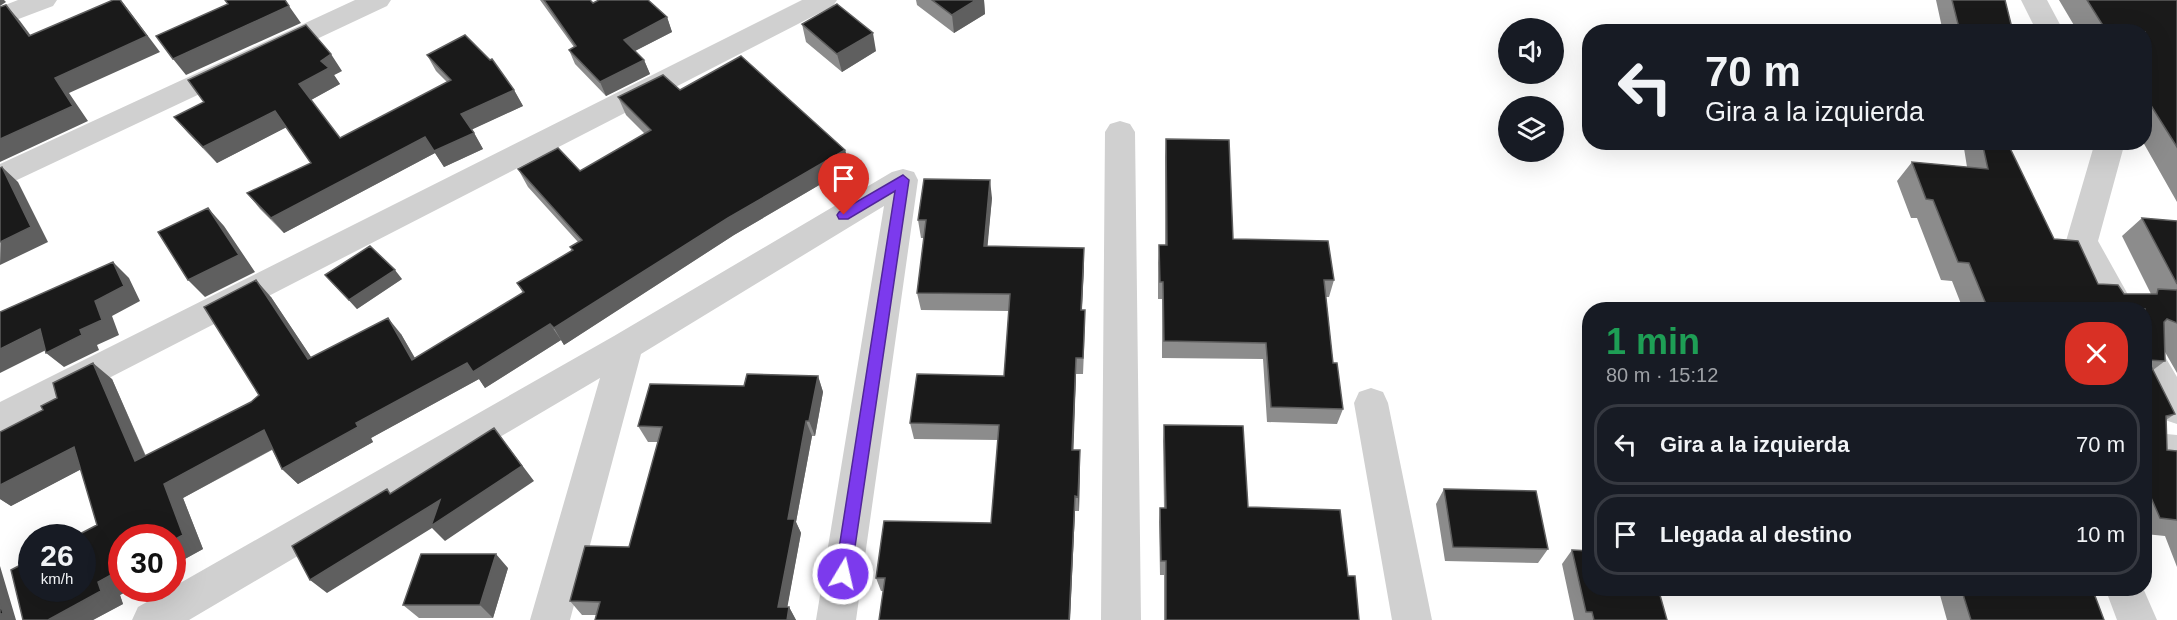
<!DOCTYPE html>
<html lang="es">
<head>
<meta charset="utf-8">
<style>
	:root { --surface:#171b24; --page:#20242c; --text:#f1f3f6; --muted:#9ea1a6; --line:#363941 }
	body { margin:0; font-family:Arial,sans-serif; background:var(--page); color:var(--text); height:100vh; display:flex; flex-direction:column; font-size:22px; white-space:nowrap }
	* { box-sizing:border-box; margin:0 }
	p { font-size:20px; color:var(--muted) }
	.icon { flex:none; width:33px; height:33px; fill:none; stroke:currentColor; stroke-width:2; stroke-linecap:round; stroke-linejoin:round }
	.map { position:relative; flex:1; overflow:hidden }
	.side { position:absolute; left:1582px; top:302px; width:570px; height:294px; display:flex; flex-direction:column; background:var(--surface); border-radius:24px; box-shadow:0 6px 24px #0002 }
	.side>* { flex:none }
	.guide { position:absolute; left:1582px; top:24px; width:570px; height:126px; border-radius:24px; box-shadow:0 6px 24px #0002; background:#171b24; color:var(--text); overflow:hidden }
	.controls { position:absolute; left:1498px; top:18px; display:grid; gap:12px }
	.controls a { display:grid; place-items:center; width:66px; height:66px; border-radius:50%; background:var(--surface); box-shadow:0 6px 24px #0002; font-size:30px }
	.speed { position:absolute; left:18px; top:524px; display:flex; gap:12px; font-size:30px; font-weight:700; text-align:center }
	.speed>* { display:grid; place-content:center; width:78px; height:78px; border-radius:50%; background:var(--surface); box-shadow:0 6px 24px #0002; line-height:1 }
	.speed small { font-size:15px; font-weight:400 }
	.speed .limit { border:9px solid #d22; background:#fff; color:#111 }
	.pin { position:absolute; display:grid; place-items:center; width:51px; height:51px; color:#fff; margin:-62px -26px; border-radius:50% 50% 50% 0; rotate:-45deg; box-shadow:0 0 6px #0007 }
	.pin .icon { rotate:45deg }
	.me { position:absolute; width:66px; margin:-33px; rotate:9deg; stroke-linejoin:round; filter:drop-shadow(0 0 4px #0008) }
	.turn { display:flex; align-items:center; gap:21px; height:126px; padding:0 24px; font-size:27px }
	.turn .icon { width:78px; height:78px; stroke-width:2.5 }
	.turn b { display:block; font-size:42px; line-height:51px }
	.round { display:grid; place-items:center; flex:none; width:63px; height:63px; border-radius:24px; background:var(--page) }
	.overview { display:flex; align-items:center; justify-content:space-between; height:102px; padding:0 24px }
	h1 { font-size:36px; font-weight:600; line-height:45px; color:#1e9e55 }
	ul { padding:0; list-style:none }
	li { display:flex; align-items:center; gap:18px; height:81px; margin:0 12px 9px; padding:0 12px; border:3px solid var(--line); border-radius:24px }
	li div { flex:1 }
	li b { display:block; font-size:22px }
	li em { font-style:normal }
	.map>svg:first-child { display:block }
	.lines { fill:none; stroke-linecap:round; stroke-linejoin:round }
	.minor { fill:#d0d0d0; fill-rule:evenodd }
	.wall { fill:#8c8c8c }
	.shaded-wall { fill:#5f5f5f }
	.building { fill:#1a1a1a; stroke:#5f5f5f; stroke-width:1.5 }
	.route { fill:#7c3aed; stroke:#51269a; stroke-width:1.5 }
</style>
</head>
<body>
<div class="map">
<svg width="2177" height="620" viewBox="0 0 2177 620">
	<rect width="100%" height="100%" fill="#fff"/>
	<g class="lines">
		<path class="minor" d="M18,0H57L53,6L0,26V7Z
			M355,0H391L387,6L0,188V164Z
			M802,0H837L833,6L0,434V402Z
			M2021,0H2047L2064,32H2037Z
			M1120,121L1130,124L1135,132L1141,620H1101L1105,132L1110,124Z
			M2095,142H2125L2098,241L2136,309H2103L2066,241Z
			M903,169L914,172L918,180L856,620H816L884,206L641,354L570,620H530L600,378L189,620H132L138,607L614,336L892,172Z
			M2145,339L2157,343L2177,377V424L2165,420L2145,384Z
			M1371,388L1383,392L1388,403L1432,620H1392L1354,403L1359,392Z
			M2145,432L2177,435V467L2145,464Z
			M2105,588H2143L2157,620H2117Z"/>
	</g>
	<path class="wall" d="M540,0H590L593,3L667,17L672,32L635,51L644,60L650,74L606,96L575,64L569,50L574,47Z
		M916,0H984L985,14L954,33L917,5Z
		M1936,0H2005L2013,32H1943Z
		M2059,0H2177V202L2143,142H2145V32H2078Z
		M802,24L876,51L842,72L806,42Z
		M427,55L514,90L523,106L472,129L483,149L444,167L435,153L284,233L260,209L247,193L311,163L286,127L217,163L188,133L174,117L342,71L334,75L340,84L311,100L340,138L447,82L436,71Z
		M680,90L845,150L850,167L734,235L564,345L561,340L485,388L479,379L371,438L373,442L298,484L282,469L272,450L183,498L203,549L120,595L123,604L93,620L97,525L81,469L11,506L0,499V432L43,410L57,398L112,379L146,456L251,402L259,395L271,297L311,357L401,334L415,358L523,293L517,283L572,251L570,247L578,242L528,187L518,169L580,171L645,134L626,115L618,97Z
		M1166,139L1233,239L1334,280L1329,297H1326L1333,363L1343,409L1337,424L1267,422L1263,359L1162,358V299H1158V263L1159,245H1165V157Z
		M1963,142H2007L2054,239L2098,284L2124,294H2151L2122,236L2142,218L2177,221V373L2165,352V361L2153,370L2175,414L2166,420L2167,450L2177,451V567L2165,536L2145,534V309H1963L1952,281L1941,280L1917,218H1911L1897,181L1912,162L1967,167Z
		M992,198L987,246L1084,266L1082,310L1085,327L1083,374H1076L1073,450L1080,466L1079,511H1075L1070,620H879L883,591H881L876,578L991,523L998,440L914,439L910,423L1004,376L1009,311L921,310L917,293L924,238H921L918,220Z
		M325,275L402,279L357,309Z
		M818,376L823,392L815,436H812L796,522L801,533L787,607H789L796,620H595L596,615H582L570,601L629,547L658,442H648L638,426Z
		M1164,425L1248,507L1348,576L1359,620H1164V575H1160L1159,522L1160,508H1164L1163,441Z
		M1444,489L1548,549L1538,563L1445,561L1436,504Z
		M1572,550L1667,620H1574L1562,564Z
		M508,568L493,618H419L403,605Z
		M1938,588H2092L2104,620H1947Z"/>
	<path class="shaded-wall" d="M0,0H4L6,2L0,6Z
		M121,0L160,52L69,93L88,121L0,162V139L55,78Z
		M976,0H984L985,14L954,33L952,15Z
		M6,5L20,21L43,52L29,36Z
		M289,6L301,23L186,75L173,59Z
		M667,17L672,32L629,54L624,40Z
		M873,33L876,51L842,72L837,54Z
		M331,54L342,71L334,75L340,84L311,100L299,84L321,61Z
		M644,60L650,74L606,96L600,82Z
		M514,90L523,106L471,130L461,114Z
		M275,111L287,127L217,163L203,147Z
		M474,133L483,149L444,167L435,153L284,233L271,218L425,137Z
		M845,150L850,167L734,235L564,345L554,328L728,218Z
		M2,167L18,182L48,242L0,265Z
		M990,180L992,198L986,263L984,246Z
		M208,208L224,226L255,272L205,297L188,280Z
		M1084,248V266L1081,327V310Z
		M113,262L129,278L140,301L112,316L119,335L97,345L99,350L64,367L46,353L95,301Z
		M395,270L402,279L357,309L349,300Z
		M256,280L271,297L323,375L308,359Z
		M388,318L401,334L425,376L412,360Z
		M550,324L561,340L485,388L479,379L371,438L373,442L298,484L282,469L356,423L467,363Z
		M40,329L58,344L0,373V349Z
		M1076,358V374L1073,465L1072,450Z
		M93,363L112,379L154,476L135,461Z
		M818,376L823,392L815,436L809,421Z
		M806,421L812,436L796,522L801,533L785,620L778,607L788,519Z
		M494,428L534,481L445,541L432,528L327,593L310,580Z
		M264,430L280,445L183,498L203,549L172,566V541L164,484Z
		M74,447L95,462L11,506L0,499V485Z
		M1080,450V466L1079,511L1078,497Z
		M1075,496V511L1070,620H1069Z
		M496,554L508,568L493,618L480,605Z
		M0,566L16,620H0Z
		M122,569V588H133L120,595L123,604L93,620H48L98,582Z
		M789,607L796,620H787Z"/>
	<path class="building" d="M113,0H120L147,36L55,78L73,106L0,139V7L6,5L29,36Z
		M225,0H285L289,6L173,59L156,36L228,4Z
		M544,0H590L593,3L599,0H648L667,17L624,40L644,60L600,82L569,50L576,46Z
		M932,0H976L952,15Z
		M1952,0H2005L2013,32H1960Z
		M2087,0H2177V147L2145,96V32H2107Z
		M837,4L873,33L837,54L802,24Z
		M306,25L331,54L321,61L329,68L299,84L340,138L451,80L427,55L465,35L490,60L492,59L514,90L461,114L474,133L434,151L425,137L271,218L247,193L311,163L275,111L203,147L174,117L204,102L188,80Z
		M741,56L845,150L728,218L554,328L550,324L473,372L467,363L356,423L358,427L282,469L264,430L164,484L183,535L172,541V537H122V569L98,582L101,591L48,620H23L11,570L32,559V588H82V537H74L97,525L74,447L0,485V432L43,410L41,406L57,398L53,383L93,363L135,461L251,402L259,395L204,307L256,280L308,359L388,318L412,360L524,292L517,283L573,250L570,247L582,240L518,169L558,148L580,171L651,130L618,97L663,75L680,90Z
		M1166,139L1229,140L1233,239L1328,241L1334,280H1324L1333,363H1337L1343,409L1271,407L1266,343L1164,341L1163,282H1160L1159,245H1167Z
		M1982,142H2007L2054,239L2078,241L2098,284L2118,285L2124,294H2157L2158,289L2177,290V323L2167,319L2164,322L2165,361L2148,360L2175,414L2166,416L2167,450L2177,451V520L2160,518L2145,484V309H1988L1969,263L1958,262L1933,200L1926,199L1912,162L1988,169Z
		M2,167L31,227L0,242V168Z
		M924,179L990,180L984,246L1084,248L1081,310H1085L1083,358H1076L1072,450H1080L1078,497L1075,496L1069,620H879L885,578H876L884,521L991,523L999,425L910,423L917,374L1004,376L1010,294L917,293L926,220H918Z
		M208,208L239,255L188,280L158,232Z
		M2142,218L2177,221V284Z
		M370,246L395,270L349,300L325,275Z
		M113,262L124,286L95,301L102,320L80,330L82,335L46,353L40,329L0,349V312Z
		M747,374L818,376L809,421H806L788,519H795L778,607H789L787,620H595L600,602L570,601L585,546L629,547L662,427L638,426L650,384L744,386Z
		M1164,425L1243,426L1248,507L1340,510L1348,576H1355L1359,620H1166V561H1161L1160,508H1166Z
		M494,428L522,466L431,526L440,500L310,580L292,546L387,489L390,494Z
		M1444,489L1536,491L1548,549L1453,547Z
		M1572,550L1590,551V588H1658L1667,620H1594L1592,612H1586Z
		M421,554H496L480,605H403Z
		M1961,588H2092L2104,620H1971Z
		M0,604L3,613L0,615Z"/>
	<path class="route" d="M903,175L909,180L851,574L848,579L843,581L837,579L835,574L895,191L848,219H839L837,215L839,212Z"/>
</svg>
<div class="controls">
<a><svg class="icon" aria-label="sound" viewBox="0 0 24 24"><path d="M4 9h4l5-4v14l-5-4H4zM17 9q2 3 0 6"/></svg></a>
<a><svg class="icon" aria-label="layers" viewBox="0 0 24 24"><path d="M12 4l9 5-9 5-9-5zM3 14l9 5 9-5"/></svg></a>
</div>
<div class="speed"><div>26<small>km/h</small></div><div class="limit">30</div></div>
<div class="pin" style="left:844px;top:215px;background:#d93025"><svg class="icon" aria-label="arrive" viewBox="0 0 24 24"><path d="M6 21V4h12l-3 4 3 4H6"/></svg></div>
<svg class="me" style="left:843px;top:574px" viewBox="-20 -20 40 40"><circle r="17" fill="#7c3aed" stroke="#fff" stroke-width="3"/><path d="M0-11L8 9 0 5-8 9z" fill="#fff"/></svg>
<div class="guide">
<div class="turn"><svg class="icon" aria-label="left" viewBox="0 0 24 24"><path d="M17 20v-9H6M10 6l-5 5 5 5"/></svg><div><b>70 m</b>Gira a la izquierda</div></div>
</div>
<section class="side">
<div class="overview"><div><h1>1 min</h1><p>80 m · 15:12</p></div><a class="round" style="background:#d93025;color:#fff"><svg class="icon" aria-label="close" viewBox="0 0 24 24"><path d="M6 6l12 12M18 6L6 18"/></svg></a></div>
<ul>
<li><svg class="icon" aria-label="left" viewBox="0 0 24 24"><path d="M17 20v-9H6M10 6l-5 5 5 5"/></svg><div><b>Gira a la izquierda</b></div><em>70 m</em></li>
<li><svg class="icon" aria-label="arrive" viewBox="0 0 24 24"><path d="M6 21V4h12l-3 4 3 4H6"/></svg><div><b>Llegada al destino</b></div><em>10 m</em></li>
</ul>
</section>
</div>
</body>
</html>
